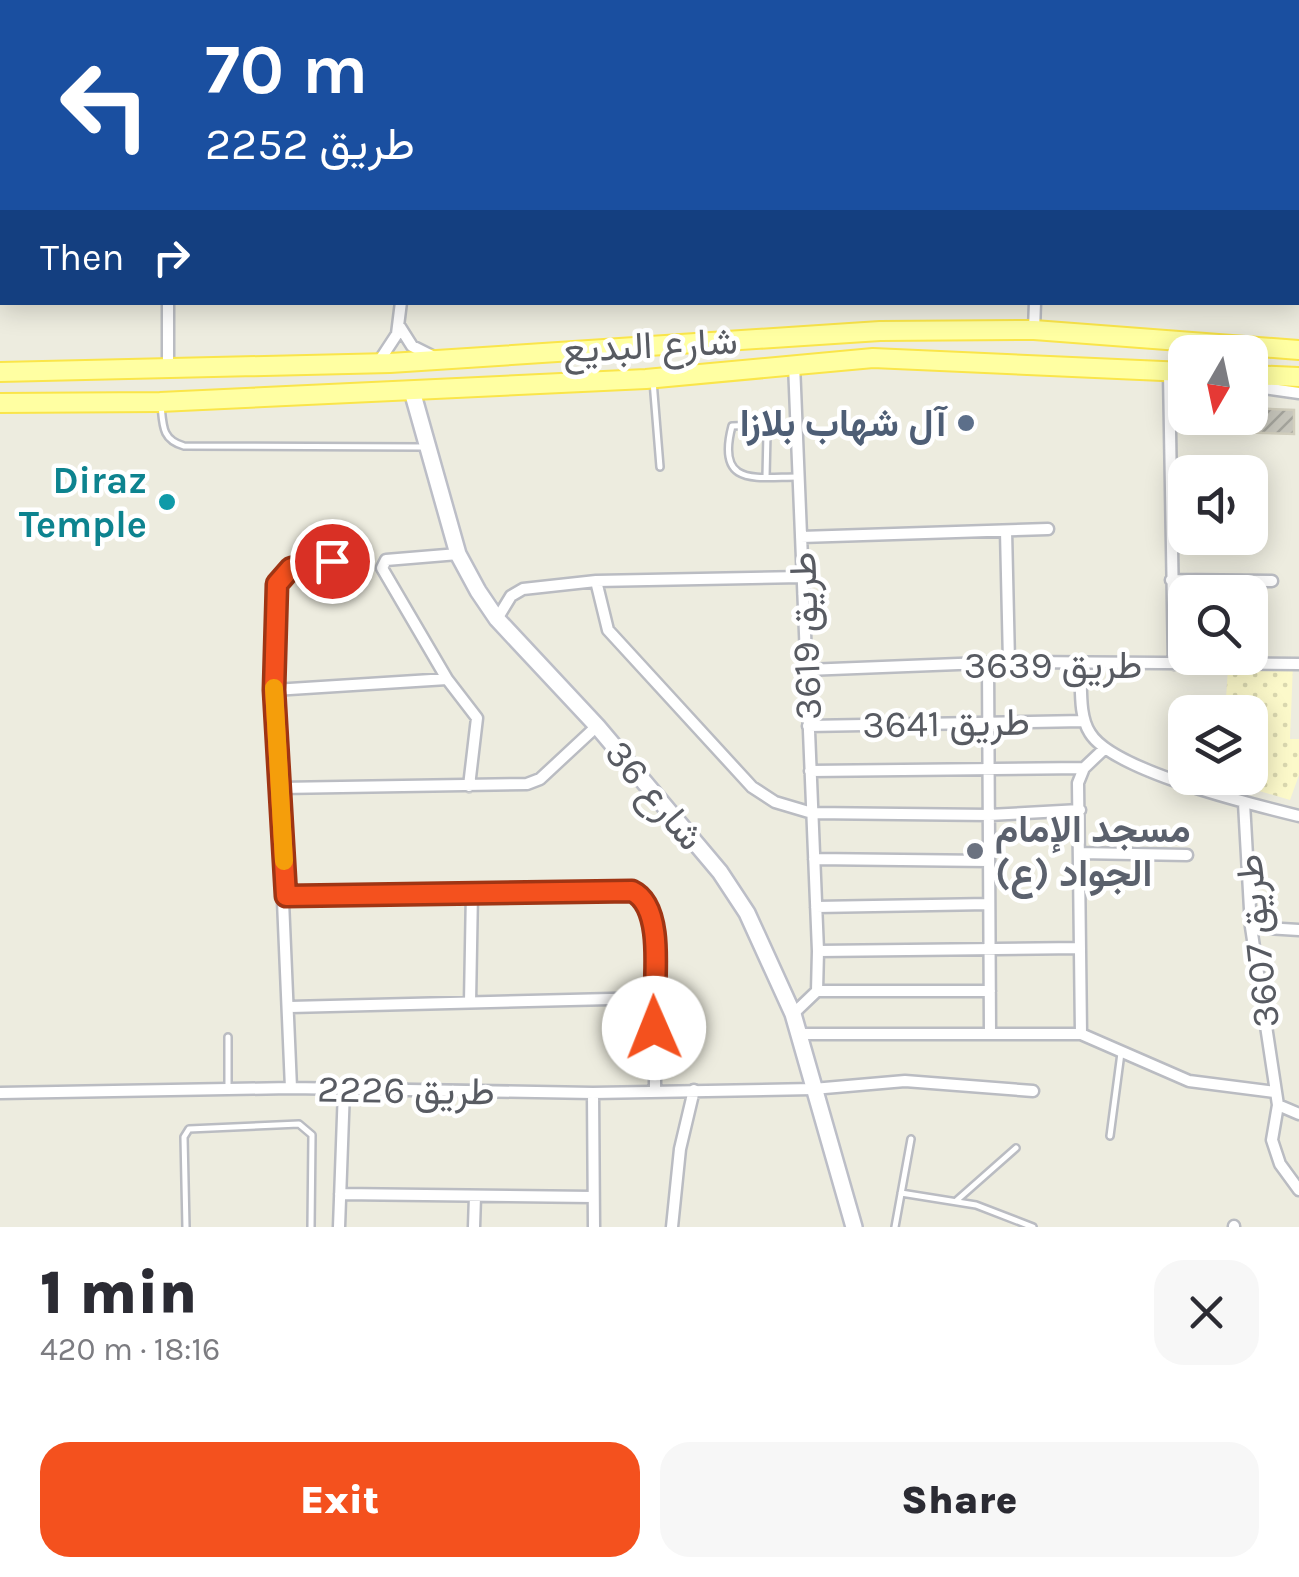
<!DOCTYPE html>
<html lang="en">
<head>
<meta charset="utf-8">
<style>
	:root { --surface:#fff; --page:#f7f7f7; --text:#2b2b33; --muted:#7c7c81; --accent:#f4511e }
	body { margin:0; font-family:Karla,Vazirmatn,sans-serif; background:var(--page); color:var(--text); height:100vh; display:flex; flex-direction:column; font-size:38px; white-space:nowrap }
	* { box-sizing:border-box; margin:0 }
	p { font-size:32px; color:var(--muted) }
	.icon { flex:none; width:55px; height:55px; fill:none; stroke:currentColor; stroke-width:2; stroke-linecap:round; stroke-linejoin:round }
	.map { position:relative; height:1227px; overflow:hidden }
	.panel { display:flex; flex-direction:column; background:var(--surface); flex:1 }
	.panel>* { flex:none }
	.hud { position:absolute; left:0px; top:0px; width:1300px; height:305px; box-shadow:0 5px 25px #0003; background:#1a4fa0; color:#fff; overflow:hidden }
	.needle { width:65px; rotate:189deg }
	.buttons { position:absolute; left:1168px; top:335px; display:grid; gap:20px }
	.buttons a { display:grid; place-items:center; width:100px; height:100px; border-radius:20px; background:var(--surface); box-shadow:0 5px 25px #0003; font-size:50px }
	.pin { position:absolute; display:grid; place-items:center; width:85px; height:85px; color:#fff; margin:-42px; border:5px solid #fff; border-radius:50%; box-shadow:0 2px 10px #0007 }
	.me { position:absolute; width:110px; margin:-55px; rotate:359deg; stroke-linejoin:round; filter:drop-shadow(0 0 8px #0008) }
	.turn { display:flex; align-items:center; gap:35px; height:210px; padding:0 40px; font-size:45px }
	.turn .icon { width:130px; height:130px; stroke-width:2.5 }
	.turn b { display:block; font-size:70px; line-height:85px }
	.then { display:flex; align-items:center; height:95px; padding:0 40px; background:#0003; gap:20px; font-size:38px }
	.round { display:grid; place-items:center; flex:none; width:105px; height:105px; border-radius:30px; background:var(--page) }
	.head { display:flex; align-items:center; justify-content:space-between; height:170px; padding:0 40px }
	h1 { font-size:60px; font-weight:800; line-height:75px }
	.button { display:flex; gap:20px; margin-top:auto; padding:20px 40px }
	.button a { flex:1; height:115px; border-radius:30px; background:var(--accent); color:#fff; font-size:40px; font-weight:800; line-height:115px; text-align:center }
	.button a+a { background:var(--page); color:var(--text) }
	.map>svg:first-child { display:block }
	.sand { fill:url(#sand-dots) }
	.building { fill:url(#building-hatch); stroke:#d1cebd; stroke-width:2.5 }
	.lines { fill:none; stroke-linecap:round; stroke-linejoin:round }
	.lane-casing { stroke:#babcc2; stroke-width:10 }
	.street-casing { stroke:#babcc2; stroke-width:15 }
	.secondary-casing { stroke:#bcbec7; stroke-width:20 }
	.primary-casing { stroke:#fae54a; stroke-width:22 }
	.lane { stroke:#fff; stroke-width:5 }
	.street { stroke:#fff; stroke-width:10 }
	.secondary { stroke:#fff; stroke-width:15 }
	.primary { stroke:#ffffa2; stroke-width:18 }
	.route-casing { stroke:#9f3514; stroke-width:25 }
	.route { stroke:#f4511e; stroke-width:18 }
	.slow { stroke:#f59e0b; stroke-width:18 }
	.service-dot { fill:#5c6f8a; stroke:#fff; stroke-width:4 }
	.culture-dot { fill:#0f9aa8; stroke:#fff; stroke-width:4 }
	.worship-dot { fill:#6b7280; stroke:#fff; stroke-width:4 }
	.labels { text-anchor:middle; stroke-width:9; stroke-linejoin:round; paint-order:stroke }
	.street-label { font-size:38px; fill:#585b62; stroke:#fff }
	.service-label { font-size:38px; font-weight:bold; fill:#4e5e75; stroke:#fff; text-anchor:end }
	.culture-label { font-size:38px; font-weight:bold; fill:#0d838f; stroke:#fff; text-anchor:end }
	.worship-label { font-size:38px; font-weight:bold; fill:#5b616d; stroke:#fff; text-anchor:start }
</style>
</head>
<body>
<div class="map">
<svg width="1299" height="1227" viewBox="0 0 1299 1227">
	<defs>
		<pattern id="sand-dots" width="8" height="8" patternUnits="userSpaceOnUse" patternTransform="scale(2.5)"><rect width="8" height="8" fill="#fcf9ca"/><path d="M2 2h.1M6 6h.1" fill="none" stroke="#dad8b0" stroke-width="1.8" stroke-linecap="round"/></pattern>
		<pattern id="building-hatch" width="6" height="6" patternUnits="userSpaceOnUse" patternTransform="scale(2.5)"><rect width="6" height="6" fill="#c7c6bc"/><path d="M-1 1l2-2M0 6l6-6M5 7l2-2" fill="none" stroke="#a4a49c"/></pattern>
	</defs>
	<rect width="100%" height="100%" fill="#edecdf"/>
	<path class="sand" d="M1293,664L1290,739H1299V775L1290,800L1222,780L1250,778V712H1225L1228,669Z"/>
	<path class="building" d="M1250,408L1294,410V434L1235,432L1236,418H1250Z"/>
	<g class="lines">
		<g class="lane-casing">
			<path id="lane" d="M653,381L660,467
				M161,405C163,426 162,440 184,446L424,447
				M766,477L767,433L759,425L732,426C716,487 755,477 798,477
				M228,1037V1087
				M1110,1136L1121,1053
				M901,1193L976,1205L1033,1227
				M956,1201L1016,1148
				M186,1227L184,1137L189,1129L299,1124L312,1135L311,1227
				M895,1227L911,1139"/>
		</g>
		<g class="street-casing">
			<path id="street" d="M93,2V0
				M309,2V0
				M418,2V0
				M1054,2V0
				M1298,147H1299
				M0,228H2
				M168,302V367
				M400,327L412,346L434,357
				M1034,330L1035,302
				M378,363L397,334L401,302
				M1169,372L1174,664
				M1250,386L1299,393
				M1006,531L1009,662
				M801,537L1048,529
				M458,554L386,560L382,568L447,679L477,718L469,786
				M1171,580L1272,581
				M596,581L608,630L752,787L775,802L812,813L989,815L1080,810
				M497,619L511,596L523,589L596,581L802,577
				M988,664L990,1032
				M1080,664C1082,685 1078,715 1090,733C1113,771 1254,805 1299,816
				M806,670L1009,662L1299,664
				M274,690L447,679
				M808,726L1084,721
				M810,771L1084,768
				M280,788L527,784L540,779L597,726
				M1244,803L1251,927L1278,1105L1272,1140L1280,1164L1299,1190
				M1080,853L1187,855
				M814,859L989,861
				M286,896L619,889C639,890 651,901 655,920V1091
				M816,907L989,904
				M1251,927L1299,930
				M818,951L1080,948
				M817,991H990
				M470,1002L472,891
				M290,1007L652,998
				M793,1014L817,991L818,951L794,364
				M799,1034H1081L1189,1081L1275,1092
				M1081,1034L1078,783L1084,768L1104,749
				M291,1088L274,690L277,584L291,569L353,559
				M0,1093L291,1088L593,1093L813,1089L905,1081L1033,1091
				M593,1093L594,1227
				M1278,1105L1299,1114
				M340,1194L593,1197
				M1234,1226V1227
				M339,1227L344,1089
				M474,1227L475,1196
				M672,1227L680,1149L694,1090"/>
		</g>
		<g class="secondary-casing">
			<path id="secondary" d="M412,391L458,554L478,591L497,619L597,726L720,872L747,913L793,1014L854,1227"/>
		</g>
		<g class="primary-casing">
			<path id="primary" d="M0,372L390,363L880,331L1034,330L1299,350
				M1250,375L1299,377
				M0,403L160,402L646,379L873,358L1185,372"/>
		</g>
		<use href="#lane" class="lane"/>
		<use href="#street" class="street"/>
		<use href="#secondary" class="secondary"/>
		<use href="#primary" class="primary"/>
	</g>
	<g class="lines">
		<g class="route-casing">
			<path id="route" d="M332,561L291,568L277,584L274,690L286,896L632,891C668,908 652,992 654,1028"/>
		</g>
		<use href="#route" class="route"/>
		<path class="slow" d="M274,688L284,861"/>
	</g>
	<circle class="service-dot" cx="966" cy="423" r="10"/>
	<circle class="culture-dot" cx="167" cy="502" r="10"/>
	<circle class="worship-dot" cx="975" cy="851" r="10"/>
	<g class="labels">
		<g class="street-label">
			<text transform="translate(650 345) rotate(-3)" y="13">شارع البديع</text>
			<text transform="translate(805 636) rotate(-92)" y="13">طريق 3619</text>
			<text x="1053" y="678">طريق 3639</text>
			<text transform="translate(946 723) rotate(-1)" y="13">طريق 3641</text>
			<text transform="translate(655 795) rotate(50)" y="13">شارع 36</text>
			<text transform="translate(1257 941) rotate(-96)" y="13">طريق 3607</text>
			<text transform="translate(406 1090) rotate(1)" y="13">طريق 2226</text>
		</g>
		<g class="service-label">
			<text x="946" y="436">آل شهاب بلازا</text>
		</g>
		<g class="culture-label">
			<text x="147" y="493">Diraz<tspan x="147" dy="44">Temple</tspan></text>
		</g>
		<g class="worship-label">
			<text x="995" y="842">مسجد الإمام<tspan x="995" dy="44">الجواد (ع)</tspan></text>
		</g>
	</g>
</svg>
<div class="buttons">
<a><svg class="needle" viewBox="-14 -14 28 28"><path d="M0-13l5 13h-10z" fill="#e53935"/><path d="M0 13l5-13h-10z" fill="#7c7c81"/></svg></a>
<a><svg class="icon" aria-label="sound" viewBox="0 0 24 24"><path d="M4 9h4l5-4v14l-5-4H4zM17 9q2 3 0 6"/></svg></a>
<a><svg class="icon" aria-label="search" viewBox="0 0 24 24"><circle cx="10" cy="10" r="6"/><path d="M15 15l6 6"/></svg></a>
<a><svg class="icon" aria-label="layers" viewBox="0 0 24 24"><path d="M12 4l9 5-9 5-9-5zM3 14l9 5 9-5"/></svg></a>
</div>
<div class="pin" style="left:332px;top:561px;background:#d93025"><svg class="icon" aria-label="arrive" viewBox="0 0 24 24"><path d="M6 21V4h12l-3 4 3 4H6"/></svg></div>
<svg class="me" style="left:654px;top:1028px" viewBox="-20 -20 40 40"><circle r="19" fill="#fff"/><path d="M0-13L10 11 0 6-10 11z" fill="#f4511e"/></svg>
<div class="hud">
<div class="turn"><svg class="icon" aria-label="left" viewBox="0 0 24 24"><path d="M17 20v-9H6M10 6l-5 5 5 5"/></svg><div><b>70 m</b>طريق 2252</div></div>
<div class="then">Then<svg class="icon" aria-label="right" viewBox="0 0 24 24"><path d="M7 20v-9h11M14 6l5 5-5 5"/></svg></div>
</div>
</div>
<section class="panel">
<div class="head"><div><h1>1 min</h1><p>420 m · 18:16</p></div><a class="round"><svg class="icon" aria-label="close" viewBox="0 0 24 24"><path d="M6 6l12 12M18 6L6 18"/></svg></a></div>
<div class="button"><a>Exit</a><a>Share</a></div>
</section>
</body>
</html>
